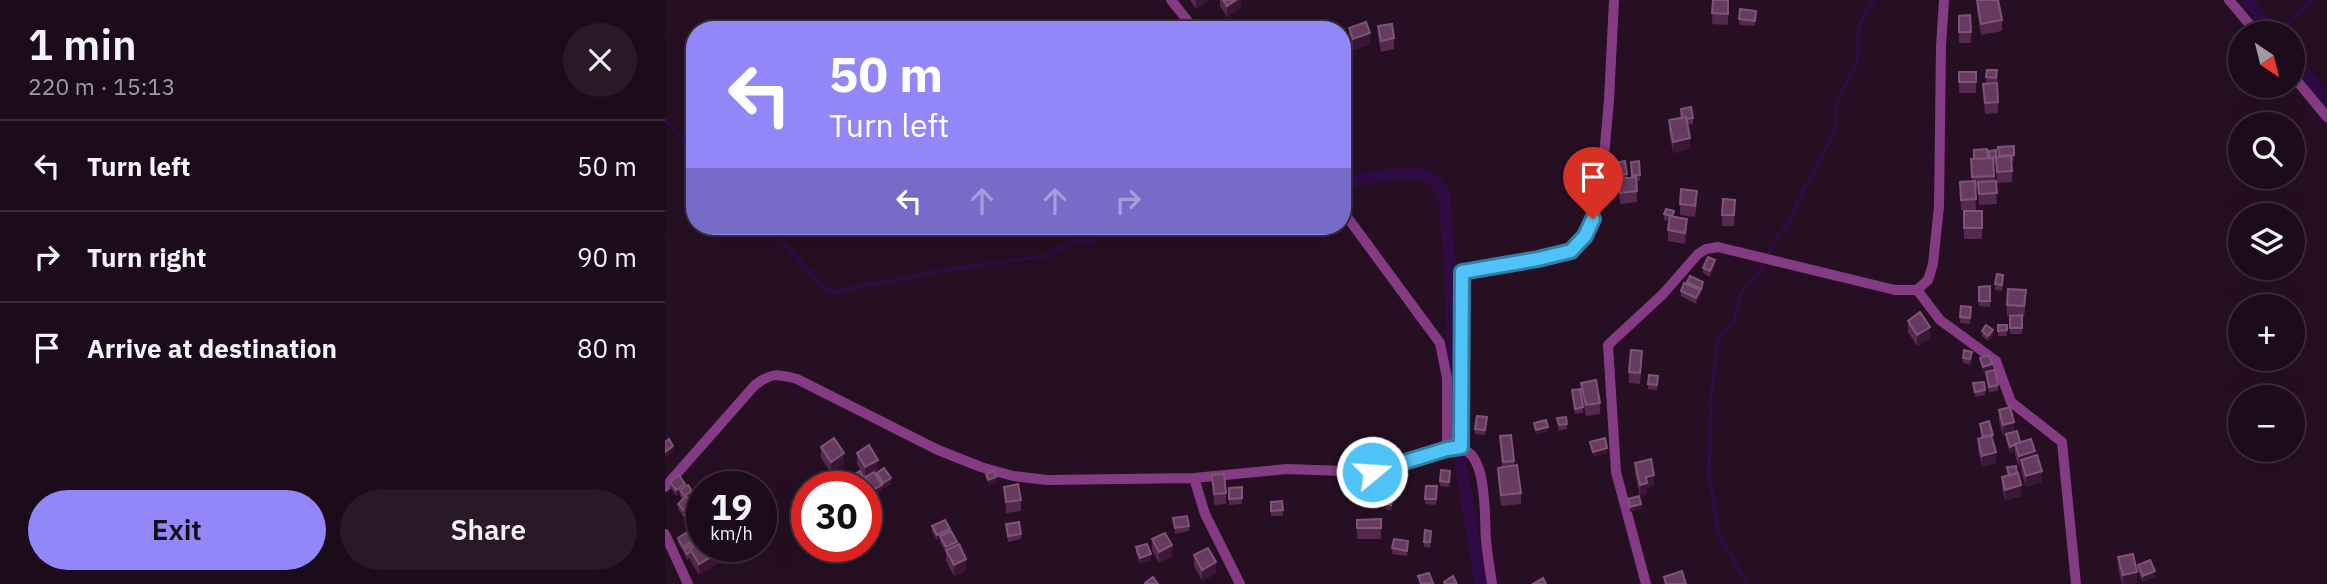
<!DOCTYPE html>
<html lang="en">
<head>
<meta charset="utf-8">
<style>
	:root { --surface:#1c0b1a; --page:#291927; --text:#f1f3f6; --muted:#a09ba2; --line:#3a2b39; --accent:#9187f9 }
	body { margin:0; font-family:"IBM Plex Sans",sans-serif; background:var(--page); color:var(--text); height:100vh; display:flex; flex-direction:column; font-size:26px; white-space:nowrap }
	* { box-sizing:border-box; margin:0 }
	p { font-size:23px; color:var(--muted) }
	.icon { flex:none; width:38px; height:38px; fill:none; stroke:currentColor; stroke-width:2; stroke-linecap:round; stroke-linejoin:round }
	.map { position:relative; flex:1; overflow:hidden }
	.details { display:flex; flex-direction:column; background:var(--surface); width:665px }
	.details>* { flex:none }
	.hud { position:absolute; left:21px; top:21px; width:665px; height:214px; border-radius:28px; box-shadow:0 7px 28px #0002,0 0 0 2px var(--line); background:#9187f9; color:#fff; overflow:hidden }
	.needle { width:46px; rotate:145deg }
	.tools { position:absolute; left:1563px; top:21px; display:grid; gap:14px }
	.tools a { display:grid; place-items:center; width:77px; height:77px; border-radius:50%; background:var(--surface); box-shadow:0 7px 28px #0002,0 0 0 2px var(--line); font-size:35px }
	.speed { position:absolute; left:21px; top:471px; display:flex; gap:14px; font-size:35px; font-weight:700; text-align:center }
	.speed>* { display:grid; place-content:center; width:91px; height:91px; border-radius:50%; background:var(--surface); box-shadow:0 7px 28px #0002,0 0 0 2px var(--line); line-height:1 }
	.speed small { font-size:18px; font-weight:400 }
	.speed .limit { border:10px solid #d22; background:#fff; color:#111 }
	.pin { position:absolute; display:grid; place-items:center; width:60px; height:60px; color:#fff; margin:-72px -30px; border-radius:50% 50% 50% 0; rotate:-45deg; box-shadow:0 0 7px #0007 }
	.pin .icon { rotate:45deg }
	.me { position:absolute; width:77px; margin:-38px; rotate:72deg; stroke-linejoin:round; filter:drop-shadow(0 0 5px #0008) }
	.turn { display:flex; align-items:center; gap:24px; height:147px; padding:0 28px; font-size:32px }
	.turn .icon { width:91px; height:91px; stroke-width:2.5 }
	.turn b { display:block; font-size:49px; line-height:60px }
	.lanes { display:flex; align-items:center; height:66px; padding:0 28px; background:#0003; justify-content:center; gap:35px; direction:ltr }
	.lanes .off { opacity:.35 }
	.round { display:grid; place-items:center; flex:none; width:74px; height:74px; border-radius:37px; background:var(--page) }
	.summary { display:flex; align-items:center; justify-content:space-between; height:119px; padding:0 28px }
	h1 { font-size:42px; font-weight:600; line-height:52px }
	.cta { display:flex; gap:14px; margin-top:auto; padding:14px 28px }
	.cta a { flex:1; height:80px; border-radius:42px; background:var(--accent); color:#111; font-size:28px; font-weight:600; line-height:80px; text-align:center }
	.cta a+a { background:var(--page); color:var(--text) }
	ul { padding:0; list-style:none }
	li { display:flex; align-items:center; gap:21px; height:91px; padding:0 28px; border-top:2px solid var(--line) }
	li div { flex:1 }
	li b { display:block; font-size:26px }
	li em { font-style:normal }
	main { display:flex; flex:1; min-height:0 }
	.map>svg:first-child { display:block }
	.lines { fill:none; stroke-linecap:round; stroke-linejoin:round }
	.stream { stroke:#2f0b44; stroke-width:3.5 }
	.canal { stroke:#2f0b44; stroke-width:12 }
	.street { stroke:#853b83; stroke-width:10 }
	.wall { fill:#54294c }
	.shaded-wall { fill:#3a1734 }
	.building { fill:#663b5f; stroke:#7e5477; stroke-width:2 }
	.route-casing { stroke:#337fa1; stroke-width:18 }
	.route { stroke:#4fc3f7; stroke-width:12 }
</style>
</head>
<body>
<main>
<section class="details">
<div class="summary"><div><h1>1 min</h1><p>220 m · 15:13</p></div><a class="round"><svg class="icon" aria-label="close" viewBox="0 0 24 24"><path d="M6 6l12 12M18 6L6 18"/></svg></a></div>
<ul>
<li><svg class="icon" aria-label="left" viewBox="0 0 24 24"><path d="M17 20v-9H6M10 6l-5 5 5 5"/></svg><div><b>Turn left</b></div><em>50 m</em></li>
<li><svg class="icon" aria-label="right" viewBox="0 0 24 24"><path d="M7 20v-9h11M14 6l5 5-5 5"/></svg><div><b>Turn right</b></div><em>90 m</em></li>
<li><svg class="icon" aria-label="arrive" viewBox="0 0 24 24"><path d="M6 21V4h12l-3 4 3 4H6"/></svg><div><b>Arrive at destination</b></div><em>80 m</em></li>
</ul>
<div class="cta"><a>Exit</a><a>Share</a></div>
</section>
<div class="map">
<svg width="1662" height="584" viewBox="0 0 1662 584">
	<rect width="100%" height="100%" fill="#260f23"/>
	<g class="lines">
		<path class="stream" d="M1613,33L1646,0
			M0,119L30,154
			M104,226L156,285L167,292L286,269L381,256L412,240L429,243L430,228L438,226
			M452,226L461,231L502,226
			M1082,584L1054,535L1044,474L1046,400L1052,341L1070,319L1075,294L1093,275L1111,238L1125,222L1135,197L1170,132L1171,103L1192,62L1194,25L1209,0"/>
		<path class="canal" d="M1582,0L1608,33
			M1628,57L1662,101
			M677,183L719,175L755,173L770,181L779,193L785,271L792,443L816,584"/>
		<path class="street" d="M506,0L530,30
			M1564,0L1592,33
			M1628,76L1662,117
			M1252,290L1275,320L1331,361L1346,402L1397,442L1411,584
			M790,448C824,446 819,517 821,540C822,554 825,569 827,584
			M796,448L797,272L873,259L906,251L920,236L935,202L944,100L949,0
			M0,487L90,385C108,372 112,374 132,379L273,450L316,467L348,476L382,480L529,478
			M0,534L23,584
			M575,584L540,514L529,478L622,469L707,472L782,449V378L775,343L677,210
			M981,584L951,472L943,345L998,294L1033,254L1041,249L1053,247L1230,290H1252L1263,280L1268,264L1274,206L1276,46L1279,0"/>
	</g>
	<path class="wall" d="M525,0H543V1L531,9Z
		M555,0H576V7L562,17L555,6Z
		M1048,0H1063V25L1047,24Z
		M1312,0L1337,20V31L1316,35L1312,10Z
		M1075,9L1091,11L1090,26L1074,25Z
		M1294,16L1306,32V43H1294Z
		M713,26L729,38V49L716,52L713,37Z
		M684,28L705,44L688,50L684,39Z
		M1322,70H1332L1333,113L1320,114L1318,84L1329,83H1321Z
		M1294,72H1311V93H1294Z
		M1016,109L1028,118V124L1023,125L1025,149L1008,153L1004,131V120L1017,118Z
		M1349,146V161H1347V182L1332,183L1331,163H1329L1332,204L1314,205L1313,188H1310L1311,210H1296L1295,182L1307,181L1306,159L1334,157L1333,147Z
		M974,161L975,181H971L972,202L955,204L953,181L951,182L950,163L962,174V178L967,177L966,162Z
		M1032,202L1030,217L1015,215V204Z
		M1070,210L1069,226H1057V215Z
		M1299,211H1317V239H1299Z
		M999,214L1009,217L1022,230L1020,244L1003,241V230L1004,221L999,220Z
		M1050,266L1045,277L1038,273V268Z
		M1338,280L1337,291L1330,290V284Z
		M1022,282L1038,288L1031,304L1016,296V291L1022,284Z
		M1325,286V307L1314,306V287Z
		M1361,301L1359,317H1357V334H1345V316H1342V305Z
		M1296,306L1306,313L1305,324L1295,323Z
		M1243,321L1265,338L1252,346L1243,332Z
		M1333,325H1342V336H1333Z
		M1317,331L1328,336L1323,341L1317,336Z
		M1307,357L1305,365L1298,363V358Z
		M977,362L975,384L964,383V372Z
		M1321,372L1333,385V391L1324,392Z
		M993,376L992,390L983,389V384Z
		M916,383L935,403V414L921,416L916,394Z
		M1308,383L1320,390V395L1310,397Z
		M907,390L918,407V413L910,414Z
		M1334,410L1355,442L1370,455L1377,482L1361,487L1356,471V467H1354L1350,455V451L1345,453L1341,440V436H1338L1334,421Z
		M892,418L902,424V429L894,431Z
		M822,423L820,435L810,434V429Z
		M1315,424L1328,441L1331,463L1317,467L1313,450V439L1317,438L1315,429Z
		M835,436L849,461V466L856,493V504L836,506L833,479V468L837,467Z
		M156,447L179,464L166,473L156,458Z
		M192,453L213,471L209,473L212,477V473L226,484L218,488L217,486V490L208,496L205,491V499L201,501V486H181V480L200,479V477L192,464Z
		M970,463L989,486L982,488V494L975,496L970,474Z
		M1342,467L1356,496L1340,501L1337,488V477L1343,475Z
		M547,475L561,493V504L549,505Z
		M785,476L784,487L775,486V481Z
		M5,482L20,487L27,496L23,499L37,519L24,527L19,520V517L13,509V504L18,500L15,496V493L11,496L5,487Z
		M722,486L719,500L709,498V492Z
		M761,486H772L771,505L760,504Z
		M339,487L356,500V511L341,513Z
		M577,487V504L564,505V488Z
		M617,501L618,516H606V502Z
		M728,502L726,511L720,509V504Z
		M508,518L524,526V531L510,534Z
		M716,519V539H692V520Z
		M341,524L356,534V539L343,542Z
		M267,526L285,532L292,545L301,570L289,576L281,561V553L275,542V539L272,540L267,532Z
		M766,536L765,548L759,547V542Z
		M13,538L29,542L57,561L34,575L25,560V558L22,560L19,554V552L13,543Z
		M487,539L507,556L494,563L487,550Z
		M471,547L486,560L475,564L471,553Z
		M743,547L742,556L727,554V548Z
		M529,555L551,573L537,581L529,566Z
		M1453,557L1472,583L1457,584L1453,568Z
		M1473,565L1490,577L1478,582L1473,571Z"/>
	<path class="shaded-wall" d="M531,0H543V1L531,9Z
		M571,0H576V7L562,17V6Z
		M705,33V44L688,50V39Z
		M685,68V73L677,77V72Z
		M1025,138V149L1008,153V142Z
		M1022,219V230L1020,244V233Z
		M1050,260V266L1045,277V271Z
		M1035,290V296L1031,304V298Z
		M1265,327V338L1252,346V335Z
		M1328,330V336L1323,341V336Z
		M1327,364V370L1318,373V367Z
		M1349,422V433L1338,436V425Z
		M883,427V432L871,435V430Z
		M8,446V451L0,458V452Z
		M1350,446V451L1345,453V447Z
		M942,448V454L928,457V452Z
		M1370,451V462L1356,460V467H1354V456Z
		M1331,452V463L1317,467V456Z
		M179,453V464L166,473V462Z
		M213,460V471L200,478V467Z
		M1377,471V482L1361,487V476Z
		M989,475V486L982,488V494L975,496V485L981,477Z
		M331,477V483L323,486V480Z
		M226,478V484L218,488V483Z
		M20,484V490H15V493L11,496V490Z
		M217,485V490L208,496V490Z
		M1356,485V496L1340,501V490Z
		M205,488V499L201,501V490Z
		M27,491V496L19,502V496Z
		M976,504V509L965,512V507Z
		M37,513V519L24,527V522Z
		M285,529V534L275,536V539L272,540V535Z
		M292,542V548L281,550V553V547Z
		M507,545V556L494,563V552Z
		M57,550V561L34,575V564Z
		M486,554V560L475,564V558Z
		M301,559V570L289,576V565Z
		M551,562V573L537,581V570Z
		M1490,571V577L1478,582V576Z
		M1472,572V583L1458,584V575Z"/>
	<path class="building" d="M558,0H571L562,6Z
		M1048,0H1063V14L1047,13Z
		M1312,0H1333L1337,20L1316,24Z
		M1075,9L1091,11L1090,21L1074,19Z
		M1305,15L1306,32H1294V16Z
		M701,22L705,33L688,39L684,28Z
		M727,24L729,38L716,41L713,26Z
		M681,59L685,68L677,72V61Z
		M1322,70H1332L1331,78L1321,77Z
		M1294,72H1311V82H1294Z
		M1332,83L1333,102L1320,103L1318,84Z
		M1026,107L1028,118L1022,119L1021,117L1017,118L1016,109Z
		M1021,117L1025,138L1008,142L1004,120Z
		M1349,146V155L1334,156L1333,147Z
		M1322,149L1323,158L1309,159V150Z
		M1331,150V157L1324,158V151Z
		M1346,156L1347,171L1332,172L1331,157Z
		M1328,158L1329,176L1307,177L1306,159Z
		M960,161L962,174L951,176L950,163Z
		M974,161L975,175L967,176L966,162Z
		M971,177L972,191L955,193L953,179Z
		M1310,181L1311,199L1296,200L1295,182Z
		M1331,181L1332,193L1314,194L1313,182Z
		M1016,189L1032,191L1030,206L1015,204Z
		M1058,199L1070,200L1069,215H1057Z
		M1001,209L1009,211L1007,216L999,214Z
		M1299,211H1317V228H1299Z
		M1005,216L1022,219L1020,233L1003,230Z
		M1043,257L1050,260L1045,271L1038,268Z
		M1332,274L1338,275L1337,285L1330,284Z
		M1025,276L1038,282L1036,289L1022,282Z
		M1019,283L1035,290L1031,298L1016,291Z
		M1325,286V301H1314V287Z
		M1343,289L1361,290L1359,306L1342,305Z
		M1296,306L1306,307L1305,318L1295,317Z
		M1255,312L1265,327L1252,335L1243,321Z
		M1357,315V328H1345V316Z
		M1321,325L1328,330L1323,336L1317,331Z
		M1333,325H1342V330L1333,331Z
		M966,350L977,351L975,373L964,372Z
		M1299,350L1307,352L1305,359L1298,358Z
		M1324,355L1327,364L1318,367L1315,358Z
		M1330,370L1333,385L1324,387L1321,372Z
		M984,375L993,376L992,385L983,384Z
		M931,380L935,403L921,405L916,383Z
		M1319,382L1320,390L1310,392L1308,383Z
		M915,389L918,407L910,409L907,390Z
		M1345,407L1349,422L1338,425L1334,410Z
		M812,416L822,417L820,430L810,429Z
		M901,417L902,424L894,425L892,418Z
		M881,420L883,427L871,430L869,423Z
		M1324,421L1328,435L1318,437L1315,424Z
		M1352,431L1355,442L1345,447L1341,434Z
		M846,435L849,461L838,462L835,436Z
		M1326,435L1331,452L1317,456L1313,439Z
		M169,438L179,453L166,462L156,447Z
		M940,438L942,448L928,452L925,442Z
		M4,439L8,446L0,452V442Z
		M1366,439L1370,451L1354,456L1350,444Z
		M204,445L213,460L200,467L192,453Z
		M1372,455L1377,471L1361,476L1356,460Z
		M986,459L989,475L981,477L982,483L975,485L970,463Z
		M852,465L856,493L836,495L833,468Z
		M1351,466L1352,473L1344,475L1342,467Z
		M219,468L226,478L218,483L212,473Z
		M776,470L785,471L784,482L775,481Z
		M195,471L205,488L201,490V486H185L181,480Z
		M329,471L331,477L323,480L321,474Z
		M209,472L217,485L208,490L200,477Z
		M1353,473L1356,485L1340,490L1337,477Z
		M559,474L561,493L549,494L547,475Z
		M14,475L20,484L11,490L5,482Z
		M712,478L722,480L719,494L709,492Z
		M353,484L356,500L341,502L339,487Z
		M23,485L27,491L19,496L15,490Z
		M761,486H772L771,499H760Z
		M577,487V498L564,499V488Z
		M722,495L728,496L726,505L720,504Z
		M21,496L29,506L24,511L32,506L37,513L24,522L19,515L21,513L13,504Z
		M974,496L976,504L965,507L963,499Z
		M617,501L618,510L606,511V502Z
		M522,516L524,526L510,528L508,518Z
		M716,519V528H692V520Z
		M280,520L285,529L272,535L267,526Z
		M354,522L356,534L343,536L341,524Z
		M760,530L766,531L765,542H759Z
		M24,531L29,540L18,547L13,538Z
		M286,531L292,542L281,547L275,536Z
		M500,533L507,545L494,552L487,539Z
		M729,539L743,541L742,551L727,548Z
		M37,541V546H55L57,550L34,564L25,549Z
		M31,542L32,544L25,549V552L22,554L19,549Z
		M294,544L301,559L289,565L281,550Z
		M482,544L486,554L475,558L471,547Z
		M543,548L551,562L537,570L529,555Z
		M1468,554L1472,572L1458,575L1453,557Z
		M1485,560L1490,571L1478,576L1473,565Z
		M1017,571L1021,584H1001L999,577Z
		M764,573L768,583L756,584L753,576Z
		M788,576L792,584H780L779,582Z
		M488,577L493,584H480V583Z
		M878,578L881,584H868Z"/>
	<g class="lines">
		<g class="route-casing">
			<path id="route" d="M707,472L782,449L796,447L797,272L873,259L906,251L920,236L928,219"/>
		</g>
		<use href="#route" class="route"/>
	</g>
</svg>
<div class="tools">
<a><svg class="needle" viewBox="-14 -14 28 28"><path d="M0-13l5 13h-10z" fill="#e53935"/><path d="M0 13l5-13h-10z" fill="#a09ba2"/></svg></a>
<a><svg class="icon" aria-label="search" viewBox="0 0 24 24"><circle cx="10" cy="10" r="6"/><path d="M15 15l6 6"/></svg></a>
<a><svg class="icon" aria-label="layers" viewBox="0 0 24 24"><path d="M12 4l9 5-9 5-9-5zM3 14l9 5 9-5"/></svg></a>
<a>+</a>
<a>−</a>
</div>
<div class="speed"><div>19<small>km/h</small></div><div class="limit">30</div></div>
<div class="pin" style="left:928px;top:219px;background:#d93025"><svg class="icon" aria-label="arrive" viewBox="0 0 24 24"><path d="M6 21V4h12l-3 4 3 4H6"/></svg></div>
<svg class="me" style="left:707px;top:472px" viewBox="-20 -20 40 40"><circle r="17" fill="#4fc3f7" stroke="#fff" stroke-width="3"/><path d="M0-11L8 9 0 5-8 9z" fill="#fff"/></svg>
<div class="hud">
<div class="turn"><svg class="icon" aria-label="left" viewBox="0 0 24 24"><path d="M17 20v-9H6M10 6l-5 5 5 5"/></svg><div><b>50 m</b>Turn left</div></div>
<div class="lanes"><svg class="icon" aria-label="left" viewBox="0 0 24 24"><path d="M17 20v-9H6M10 6l-5 5 5 5"/></svg><svg class="icon off" aria-label="ahead" viewBox="0 0 24 24"><path d="M12 20V5M6 11l6-6 6 6"/></svg><svg class="icon off" aria-label="ahead" viewBox="0 0 24 24"><path d="M12 20V5M6 11l6-6 6 6"/></svg><svg class="icon off" aria-label="right" viewBox="0 0 24 24"><path d="M7 20v-9h11M14 6l5 5-5 5"/></svg></div>
</div>
</div>
</main>
</body>
</html>
